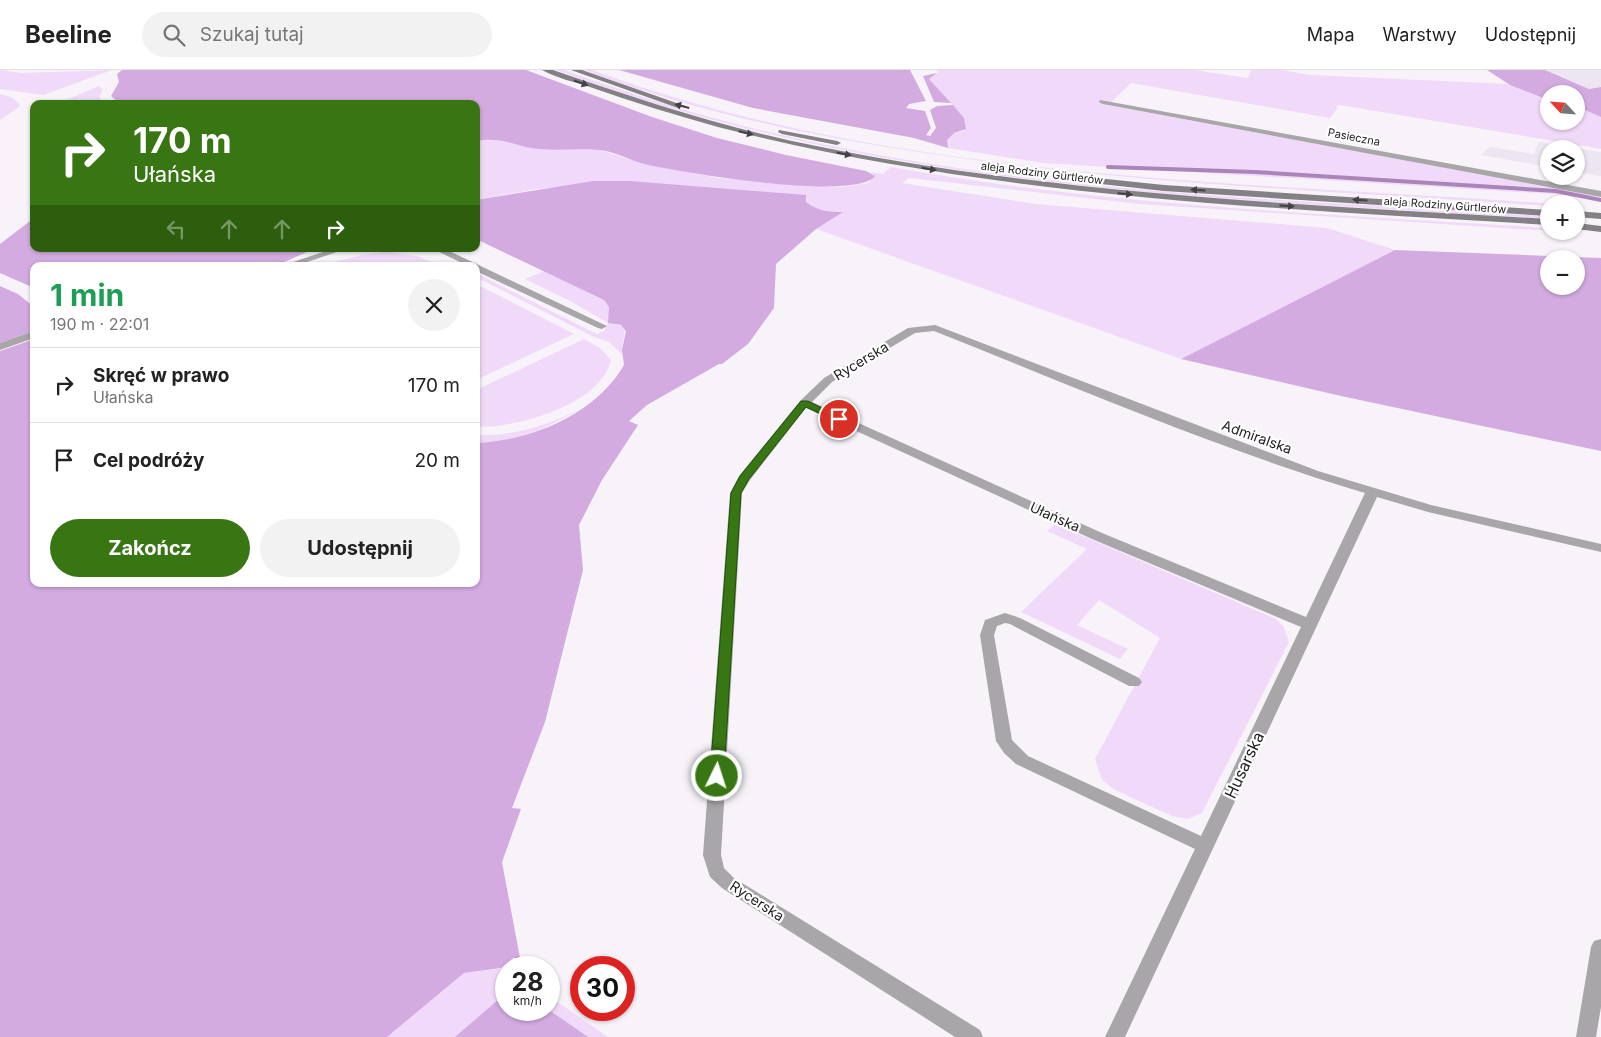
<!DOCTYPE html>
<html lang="pl">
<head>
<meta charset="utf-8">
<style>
	:root { --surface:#fff; --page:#f2f2f2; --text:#222; --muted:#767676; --line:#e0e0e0; --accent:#377612 }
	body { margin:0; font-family:Inter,sans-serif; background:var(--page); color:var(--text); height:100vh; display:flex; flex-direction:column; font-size:19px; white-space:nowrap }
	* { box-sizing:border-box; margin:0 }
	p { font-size:16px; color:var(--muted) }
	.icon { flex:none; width:28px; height:28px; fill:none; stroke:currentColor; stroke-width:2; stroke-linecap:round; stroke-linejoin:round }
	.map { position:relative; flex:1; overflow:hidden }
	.side { position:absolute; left:30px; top:192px; width:450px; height:325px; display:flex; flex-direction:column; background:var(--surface); border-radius:10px; box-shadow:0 1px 4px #0004 }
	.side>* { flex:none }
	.hud { position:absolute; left:30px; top:30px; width:450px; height:152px; border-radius:10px; box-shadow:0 1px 4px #0004; background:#377612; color:#fff; overflow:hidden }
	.needle { width:32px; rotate:296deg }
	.tools { position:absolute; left:1540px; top:15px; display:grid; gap:10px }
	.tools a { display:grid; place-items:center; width:45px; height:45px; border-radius:50%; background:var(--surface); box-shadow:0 1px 4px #0004; font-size:25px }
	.speed { position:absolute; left:495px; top:886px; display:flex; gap:10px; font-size:25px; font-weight:700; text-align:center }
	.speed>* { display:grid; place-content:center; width:65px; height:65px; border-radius:50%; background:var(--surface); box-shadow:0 1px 4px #0004; line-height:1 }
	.speed small { font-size:12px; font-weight:400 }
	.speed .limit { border:8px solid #d22; background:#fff; color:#111 }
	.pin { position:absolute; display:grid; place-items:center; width:42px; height:42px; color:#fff; margin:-21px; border:2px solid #fff; border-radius:50%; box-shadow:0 1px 5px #0007 }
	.me { position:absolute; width:55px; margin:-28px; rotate:4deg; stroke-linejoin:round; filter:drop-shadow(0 0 4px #0008) }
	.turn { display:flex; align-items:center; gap:18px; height:105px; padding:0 20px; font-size:22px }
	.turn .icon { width:65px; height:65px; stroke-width:2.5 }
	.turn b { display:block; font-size:35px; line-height:42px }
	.lanes { display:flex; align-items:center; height:48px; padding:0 20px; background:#0003; justify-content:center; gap:25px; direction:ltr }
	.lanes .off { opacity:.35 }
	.round { display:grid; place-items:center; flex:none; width:52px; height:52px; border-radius:26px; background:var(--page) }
	.overview { display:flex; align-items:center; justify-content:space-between; height:85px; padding:0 20px }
	h1 { font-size:30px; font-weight:700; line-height:38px; color:#1e9e55 }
	.cta { display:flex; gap:10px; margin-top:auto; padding:10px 20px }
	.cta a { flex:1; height:58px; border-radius:30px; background:var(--accent); color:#fff; font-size:20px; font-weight:700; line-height:58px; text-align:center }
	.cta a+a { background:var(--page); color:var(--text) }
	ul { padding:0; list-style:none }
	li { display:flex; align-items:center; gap:15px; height:75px; padding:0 20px; border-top:1px solid var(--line) }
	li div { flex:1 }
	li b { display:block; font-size:19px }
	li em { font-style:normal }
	header { display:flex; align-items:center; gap:30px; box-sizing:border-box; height:70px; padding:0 25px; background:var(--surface); border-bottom:1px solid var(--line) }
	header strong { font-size:24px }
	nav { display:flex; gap:28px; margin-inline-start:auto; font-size:18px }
	.search { width:350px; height:45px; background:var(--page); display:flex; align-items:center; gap:12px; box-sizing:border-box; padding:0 18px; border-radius:28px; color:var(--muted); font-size:19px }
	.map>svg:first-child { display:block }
	.built { fill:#ede5f1 }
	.green { fill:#f1daf9 }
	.forest { fill:#d3abe1; fill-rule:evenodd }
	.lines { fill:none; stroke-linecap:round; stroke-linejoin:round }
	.stream { stroke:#ab85b9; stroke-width:4 }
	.minor { fill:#a8a6a9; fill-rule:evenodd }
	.secondary { fill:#838184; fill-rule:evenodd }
	.oneway { fill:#434144 }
	.route { fill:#377612; stroke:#244d0c }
	.labels { text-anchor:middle; stroke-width:4.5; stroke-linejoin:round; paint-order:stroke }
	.far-street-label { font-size:11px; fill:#211f21; stroke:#fff }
	.street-label { font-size:14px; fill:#211f21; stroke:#fff }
	.near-street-label { font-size:16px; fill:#211f21; stroke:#fff }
</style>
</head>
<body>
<header>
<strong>Beeline</strong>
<div class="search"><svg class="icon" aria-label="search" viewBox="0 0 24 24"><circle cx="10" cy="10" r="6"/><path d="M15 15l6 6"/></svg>Szukaj tutaj</div>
<nav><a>Mapa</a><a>Warstwy</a><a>Udostępnij</a></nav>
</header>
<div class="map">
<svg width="1601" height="967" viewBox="0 0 1601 967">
	<rect width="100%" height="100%" fill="#f7f3f9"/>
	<path class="built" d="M1545,0H1601V17L1589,19Z
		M1539,72L1601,82V106L1576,102V79H1549V97L1481,85L1490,77L1534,84Z"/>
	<path class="green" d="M0,0L22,3L112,0L43,25L0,19Z
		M556,0H564C620,20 675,38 732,53C998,122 1276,129 1549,146V149C1211,128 878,120 556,0Z
		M584,0H592C897,112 1233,110 1554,134H1549V136C1329,121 1110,113 893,78C787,61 685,38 584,0Z
		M934,0H1194L1248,8L1251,0H1282L1311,5L1509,14L1549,25V51H1576V33L1601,40V79L1340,35L1335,36L1338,37L1330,48L1131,13L1108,35L1601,127L1044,93L948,78L946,70L954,63L964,61V48L929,9L939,2Z
		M99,16L103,20L99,27L106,34H57Z
		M0,24L11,27L20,34L19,37L0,50Z
		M494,69L504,70L528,77L600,80L644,94L719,108L842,117L869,113L873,103L866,101L883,104L891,97C1108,136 1329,144 1549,158V161L1139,134L909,108L902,113L1036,134L1327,158L1395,180L1181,289L816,159L841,142C829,142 816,140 806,132L807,129L618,111L537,119L476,130V71Z
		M386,182L417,186L441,196H320L361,185Z
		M545,201L604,230L609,237V253L625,257L622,280L623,285L609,272L594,267L476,207V203L597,264L604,261L608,253L572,232L525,209Z
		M476,214L574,264L476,310Z
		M584,269L600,278L611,290C601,335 516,358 476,357V320Z
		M576,341C544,360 514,372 476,373V365C511,367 545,356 576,341Z
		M1055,454L1276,549L1284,557L1289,572L1202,743L1188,749L1172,746L1115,720L1102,710L1095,689L1160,568L1099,530L1077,555L1128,579L1120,589L1021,542L1087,479L1047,461Z
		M506,898V940H549V926L608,967H387L464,903Z"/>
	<path class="forest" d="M122,0H526L652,47L717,68L786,85L866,101L875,106C857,132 678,102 644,94C629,90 616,82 600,80C580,78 560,81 539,79C514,77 505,66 476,71V34H120L111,26L119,12L117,4Z
		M619,0H910L926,31L909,34L906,38L925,41L931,58L926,65L930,66L936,58L930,40L937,36L953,35L964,48L966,59L954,63L947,70L948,78L914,68L753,38Z
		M1487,0H1545L1589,19L1601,17V47L1576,36V24H1549V30L1510,15Z
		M937,3L929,9L951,33L934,32L923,6Z
		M593,111H630L806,125V132C817,141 830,142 843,142L816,159L776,194L774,238L748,274L722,294H719L647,335L629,351L638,355L602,410L579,455L583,500L545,652L512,738L521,739L502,792L520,888H513L501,898L464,903L387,967H0V281L34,269V514H476V373C531,371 596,344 624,295L622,280L626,261L621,255L608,253L609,237L604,230L476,169V130Z
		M34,148V179H314L275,196H34V218L0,203V174Z
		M1395,180L1601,188V381L1341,326L1181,289ZM1549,189H1576V216H1549Z
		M0,216L18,224L34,237V261L0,273Z
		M506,923V940H549L588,967H455Z"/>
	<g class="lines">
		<path class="stream" d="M1108,97L1255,102L1556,121L1601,130"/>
		<path class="minor" d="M1100,30L1601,121V127L1103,34L1099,32Z
			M332,179H346L295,196H281Z
			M433,179H445L607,256L602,259L598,258L476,201V196H468Z
			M935,255L1318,401L1431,435L1601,474V482L1428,442L1377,427L1125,967H1105L1195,779L1016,694L1004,683L996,671L980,565L985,550L1005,543L1020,548L1139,608L1142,612L1139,616H1129L1010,554L1005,553L997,556L994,565L1012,670L1028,686L1201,766L1301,557L1092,469L806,338L750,410L742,423L721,785L724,798L734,808L980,960L983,967H955L722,818L710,807L703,785L730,423L739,406L800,331L824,308L908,258ZM934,261C1077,318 1218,379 1365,423L1306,547L1102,463L812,332L832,312L915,263Z
			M34,261V268L0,280V273Z
			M1601,869V937L1596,967H1576L1591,877L1594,871Z"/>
		<path class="secondary" d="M542,0H553C632,27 710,53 792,71C1040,124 1296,134 1549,149V155C1270,138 990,127 718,57C675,45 633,32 590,17C575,12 556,8 542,0Z
			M571,0H582L685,36L678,38Z
			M779,60L837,71L841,73L837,75L782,64L778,62Z
			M1068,105L1164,115L1549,140V146L1164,121L1065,110L1064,108Z
			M1576,141L1601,143V149L1576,147Z
			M1576,153L1601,156V162L1576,159Z"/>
	</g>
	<defs><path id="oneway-solid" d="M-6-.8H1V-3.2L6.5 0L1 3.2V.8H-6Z" transform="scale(1.25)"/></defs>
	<g class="oneway">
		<use href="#oneway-solid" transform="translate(581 13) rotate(19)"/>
		<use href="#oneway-solid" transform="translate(682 36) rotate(-165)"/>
		<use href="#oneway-solid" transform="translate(746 63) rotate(13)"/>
		<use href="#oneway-solid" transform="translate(844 84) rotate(11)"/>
		<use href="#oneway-solid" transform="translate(929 99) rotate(9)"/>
		<use href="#oneway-solid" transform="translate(1198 120) rotate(-176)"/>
		<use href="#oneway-solid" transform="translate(1125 124) rotate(5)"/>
		<use href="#oneway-solid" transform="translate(1360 130) rotate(-176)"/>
		<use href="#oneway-solid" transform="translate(1287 136) rotate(4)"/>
	</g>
	<path class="route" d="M801,331H808L844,349L835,351L806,337L749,409L741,423L724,706L722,710H712L710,706L731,423L740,406Z"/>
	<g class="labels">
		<g class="far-street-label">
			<text transform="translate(1354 67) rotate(11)" y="4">Pasieczna</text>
			<text transform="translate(1042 103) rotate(7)" y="4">aleja Rodziny Gürtlerów</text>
			<text transform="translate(1445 135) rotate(4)" y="4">aleja Rodziny Gürtlerów</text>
		</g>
		<g class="street-label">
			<text transform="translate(861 291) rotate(-31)" y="5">Rycerska</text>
			<text transform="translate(1257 367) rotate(20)" y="5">Admiralska</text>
			<text transform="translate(1055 447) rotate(24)" y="5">Ułańska</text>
			<text transform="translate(757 831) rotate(33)" y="5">Rycerska</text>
		</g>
		<g class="near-street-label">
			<text transform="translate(1244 695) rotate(-65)" y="6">Husarska</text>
		</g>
	</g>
</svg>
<div class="tools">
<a><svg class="needle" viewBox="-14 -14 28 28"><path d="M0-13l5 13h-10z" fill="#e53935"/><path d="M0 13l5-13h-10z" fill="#767676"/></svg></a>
<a><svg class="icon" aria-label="layers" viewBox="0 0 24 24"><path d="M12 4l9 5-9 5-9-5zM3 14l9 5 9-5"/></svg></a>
<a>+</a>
<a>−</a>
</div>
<div class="speed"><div>28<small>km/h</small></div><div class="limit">30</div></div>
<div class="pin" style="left:839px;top:349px;background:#d93025"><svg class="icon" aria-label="arrive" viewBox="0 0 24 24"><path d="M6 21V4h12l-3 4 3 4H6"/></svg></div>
<svg class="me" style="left:717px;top:706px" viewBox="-20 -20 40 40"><circle r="17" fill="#377612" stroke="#fff" stroke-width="3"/><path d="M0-11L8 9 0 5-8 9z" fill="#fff"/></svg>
<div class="hud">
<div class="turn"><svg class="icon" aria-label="right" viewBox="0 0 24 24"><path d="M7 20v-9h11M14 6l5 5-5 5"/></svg><div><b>170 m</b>Ułańska</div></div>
<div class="lanes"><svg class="icon off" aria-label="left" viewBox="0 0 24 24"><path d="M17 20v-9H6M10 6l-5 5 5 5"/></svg><svg class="icon off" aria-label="ahead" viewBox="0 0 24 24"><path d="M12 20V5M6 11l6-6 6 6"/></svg><svg class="icon off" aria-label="ahead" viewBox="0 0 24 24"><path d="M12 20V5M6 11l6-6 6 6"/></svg><svg class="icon" aria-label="right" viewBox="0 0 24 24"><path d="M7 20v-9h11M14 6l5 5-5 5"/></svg></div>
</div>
<section class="side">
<div class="overview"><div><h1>1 min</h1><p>190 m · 22:01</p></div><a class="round"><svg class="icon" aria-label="close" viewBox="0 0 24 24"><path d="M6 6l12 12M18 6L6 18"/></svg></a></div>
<ul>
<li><svg class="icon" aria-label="right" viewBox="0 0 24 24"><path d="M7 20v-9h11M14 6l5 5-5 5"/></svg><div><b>Skręć w prawo</b><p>Ułańska</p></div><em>170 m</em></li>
<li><svg class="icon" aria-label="arrive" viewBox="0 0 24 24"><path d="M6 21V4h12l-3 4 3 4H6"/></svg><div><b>Cel podróży</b></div><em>20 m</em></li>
</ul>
<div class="cta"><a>Zakończ</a><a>Udostępnij</a></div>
</section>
</div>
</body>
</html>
